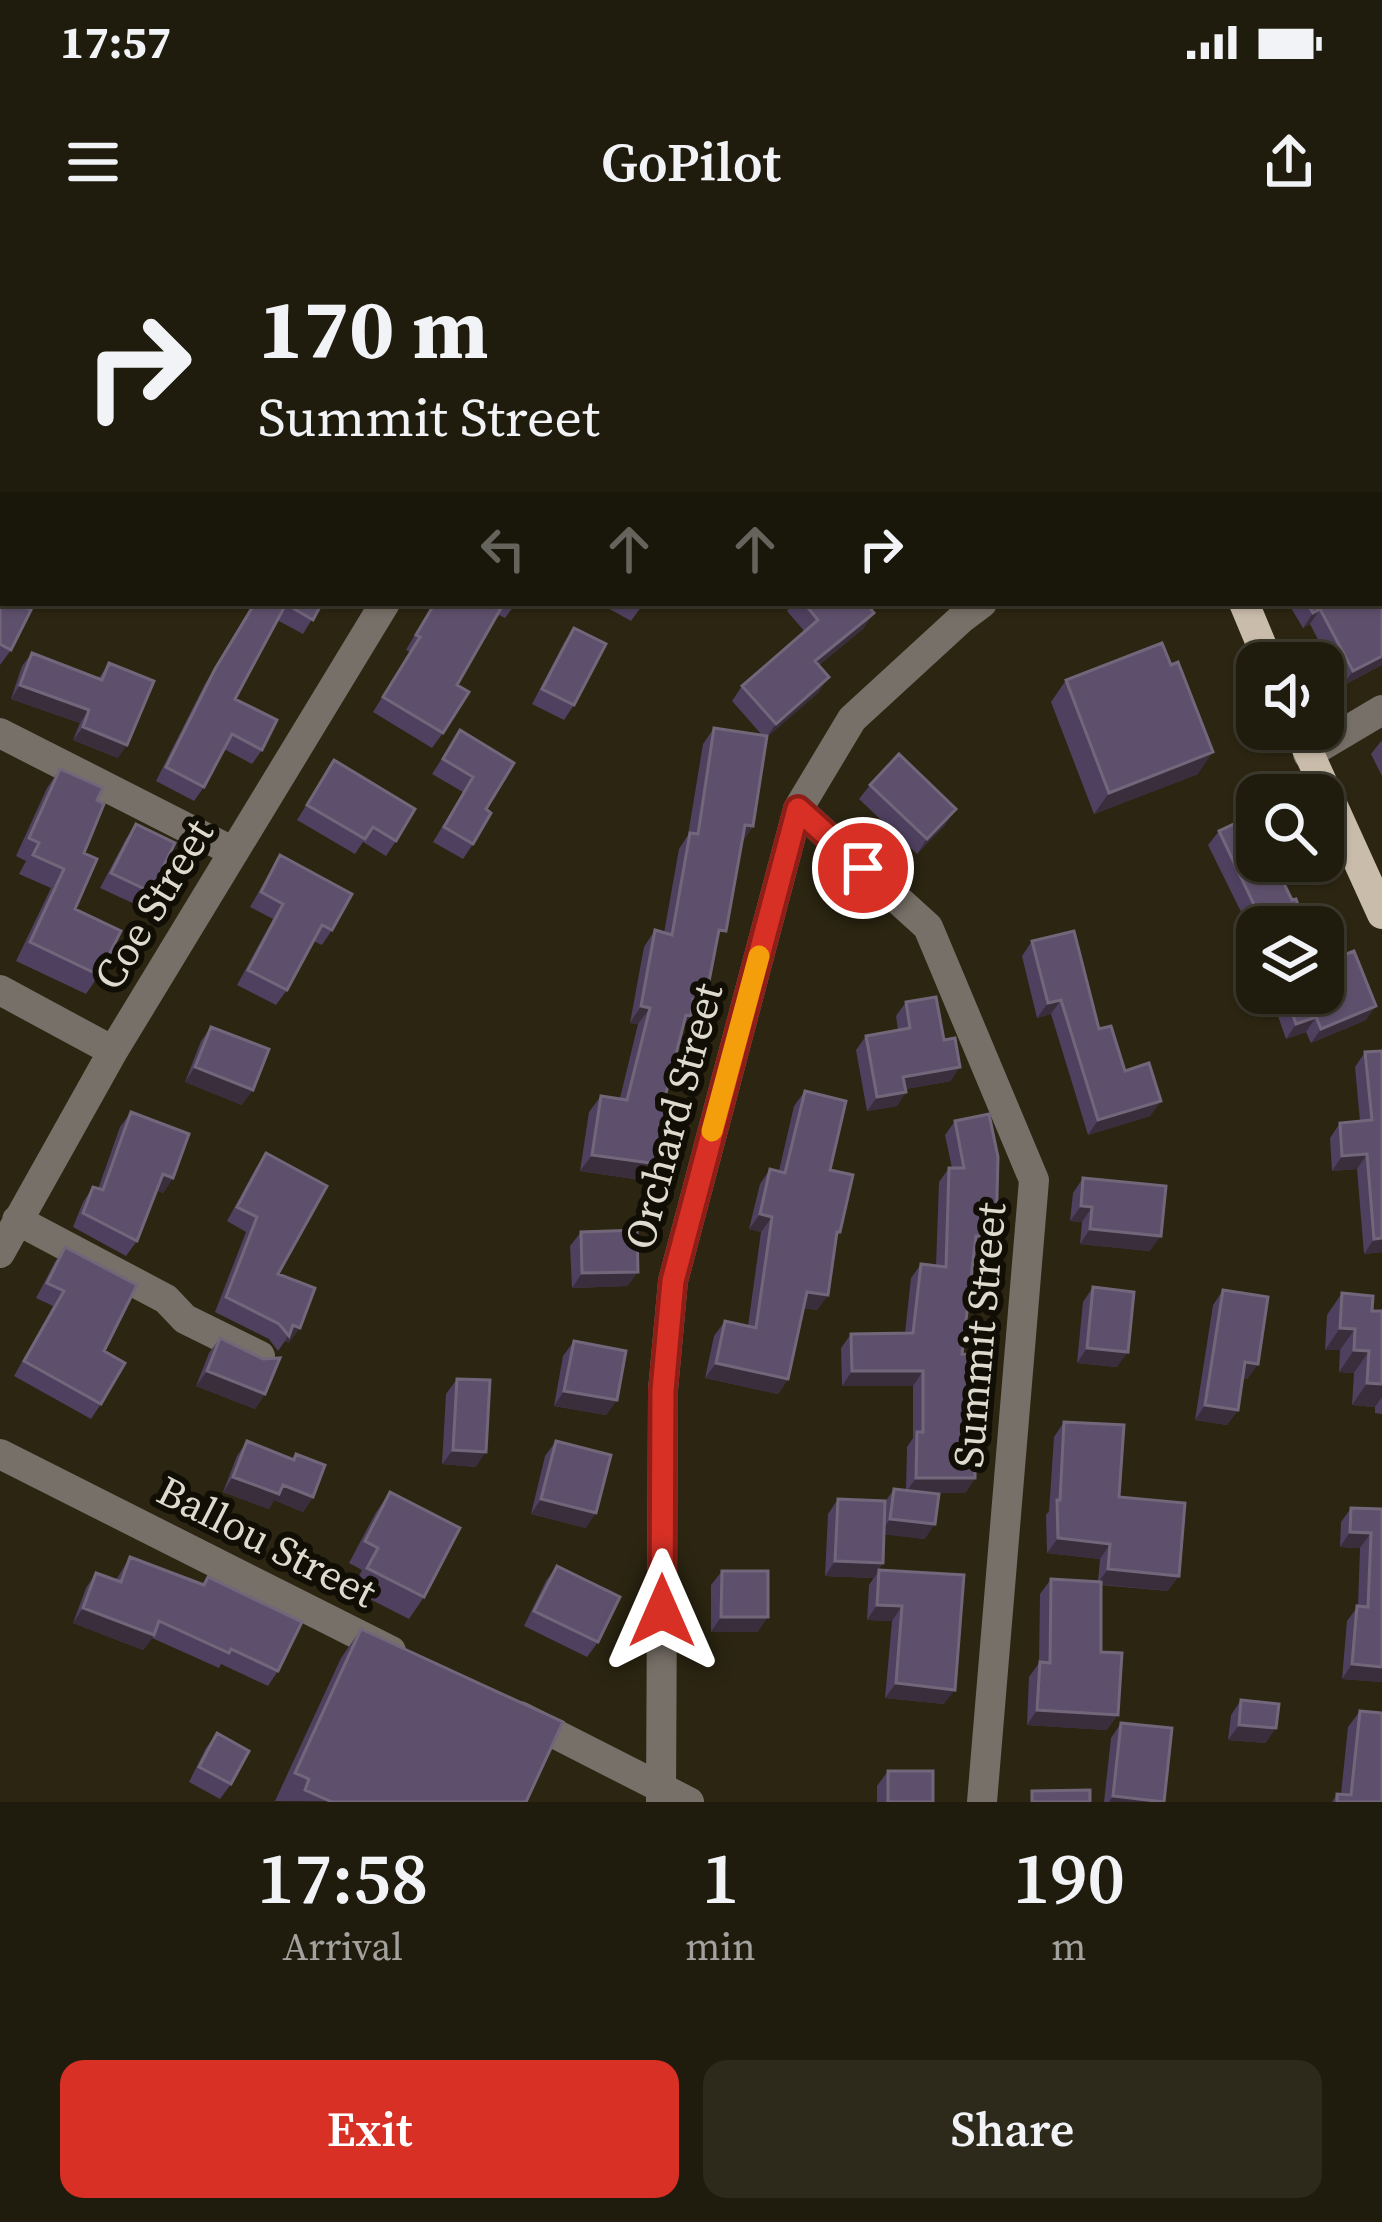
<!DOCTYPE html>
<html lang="en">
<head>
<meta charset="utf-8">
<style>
	:root { --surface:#201c0d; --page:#2d291b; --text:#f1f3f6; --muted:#a2a19d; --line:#3d3a2e; --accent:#d93025 }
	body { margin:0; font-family:"Source Serif 4",serif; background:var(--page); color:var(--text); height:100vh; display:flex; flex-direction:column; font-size:45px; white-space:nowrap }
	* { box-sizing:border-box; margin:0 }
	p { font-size:39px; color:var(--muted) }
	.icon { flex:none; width:66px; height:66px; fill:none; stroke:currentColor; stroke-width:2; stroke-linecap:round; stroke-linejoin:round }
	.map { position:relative; height:1562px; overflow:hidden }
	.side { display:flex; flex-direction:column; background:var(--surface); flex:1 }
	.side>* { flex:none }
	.top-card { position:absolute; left:0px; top:0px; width:1383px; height:366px; box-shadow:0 3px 9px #0004,0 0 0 3px var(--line); background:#201c0d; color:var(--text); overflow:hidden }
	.fabs { position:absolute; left:1236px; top:402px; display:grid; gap:24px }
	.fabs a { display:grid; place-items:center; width:108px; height:108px; border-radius:24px; background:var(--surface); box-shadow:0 3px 9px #0004,0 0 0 3px var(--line); font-size:60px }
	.pin { position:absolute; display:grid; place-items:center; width:102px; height:102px; color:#fff; margin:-51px; border:6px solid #fff; border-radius:50%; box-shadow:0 3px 12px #0007 }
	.me { position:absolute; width:132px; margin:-66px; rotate:0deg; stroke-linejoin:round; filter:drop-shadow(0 0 9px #0008) }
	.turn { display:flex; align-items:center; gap:42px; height:252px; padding:0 60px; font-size:54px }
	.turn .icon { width:156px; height:156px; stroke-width:2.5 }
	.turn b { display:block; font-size:84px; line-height:102px }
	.lanes { display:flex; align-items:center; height:114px; padding:0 60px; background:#0003; justify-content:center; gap:60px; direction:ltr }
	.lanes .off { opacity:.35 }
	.eta { display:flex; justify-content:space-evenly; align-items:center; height:204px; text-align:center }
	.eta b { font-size:72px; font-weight:600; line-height:84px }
	.button { display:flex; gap:24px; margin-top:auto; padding:24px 60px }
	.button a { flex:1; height:138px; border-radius:24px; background:var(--accent); color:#fff; font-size:48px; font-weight:600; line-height:138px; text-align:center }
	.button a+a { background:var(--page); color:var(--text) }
	.status { display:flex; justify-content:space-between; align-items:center; height:84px; padding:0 60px; background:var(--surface); direction:ltr }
	.status svg { height:33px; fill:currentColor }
	header { display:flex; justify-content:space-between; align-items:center; height:156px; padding:0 60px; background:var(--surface); font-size:54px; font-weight:600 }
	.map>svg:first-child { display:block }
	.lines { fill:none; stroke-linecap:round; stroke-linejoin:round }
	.minor { stroke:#777068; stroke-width:30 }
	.major { stroke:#cabcaa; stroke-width:30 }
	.wall { fill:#4f4060 }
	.shaded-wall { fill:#3a2e3c }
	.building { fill:#5e506c; stroke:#72667b; stroke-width:3 }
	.route-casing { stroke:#8d1f18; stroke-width:30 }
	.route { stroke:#d93025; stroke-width:21 }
	.slow { stroke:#f59e0b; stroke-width:21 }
	.labels { text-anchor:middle; stroke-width:12; stroke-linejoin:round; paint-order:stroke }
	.street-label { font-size:42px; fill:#dedace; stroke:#110e06 }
</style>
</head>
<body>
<div class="status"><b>17:57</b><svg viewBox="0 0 49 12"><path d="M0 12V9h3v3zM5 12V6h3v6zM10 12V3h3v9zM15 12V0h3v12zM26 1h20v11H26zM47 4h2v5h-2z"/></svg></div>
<header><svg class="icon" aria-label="menu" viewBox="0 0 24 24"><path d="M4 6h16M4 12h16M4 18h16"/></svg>GoPilot<svg class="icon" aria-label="share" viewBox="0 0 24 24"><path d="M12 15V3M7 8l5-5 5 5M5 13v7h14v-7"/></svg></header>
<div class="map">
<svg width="1382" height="1562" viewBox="0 0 1382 1562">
	<rect width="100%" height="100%" fill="#2b2511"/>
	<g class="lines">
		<path class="minor" d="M242,0L248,3
			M361,3L363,0
			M604,3L606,0
			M1380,17L1382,15
			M0,493L234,612
			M1308,514L1382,470
			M798,569L928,687L1034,940L982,1562
			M0,750L113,811
			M17,980L166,1059L185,1079L260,1116
			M0,1013L113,811L385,363
			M0,1214L391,1411
			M520,1476L689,1562
			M661,1562L663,1150L673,1041L798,569L852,479L962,378L982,363"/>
		<path class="major" d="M1086,0L1087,3
			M15,3L16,0
			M0,29L3,24
			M1244,363L1269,423
			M1298,489L1382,674"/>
	</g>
	<path class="wall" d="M390,0H434L433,3H388Z
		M869,0H941V3H870Z
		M1382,99V157L1380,155V101Z
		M0,241L3,242V331L0,330Z
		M1382,291V425L1342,446L1310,384L1303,388L1288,363H1380Z
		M0,355L11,410L0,425Z
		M253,363H322L303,394L277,380L235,459L262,510L252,524L224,509L204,547L194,561L156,541L205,444Z
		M433,363H516L505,378L497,374L457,445L443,493L432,508L373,472L410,412L406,410Z
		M599,363H644L631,381Z
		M793,363H866L864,388L819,425V452L767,497L753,586L742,602L716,705L705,762L693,779L689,778L682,787L663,865L665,925L654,942L580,931L589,872L601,856L620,858L638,784L630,783L644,707L655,690L664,693L679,609L688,595L703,504L714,488L762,495L732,461L742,446L805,392L787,371Z
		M574,388V465L564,480L532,464L564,403Z
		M32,413L99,438L109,423L118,518L73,500L80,483L11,459L22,426Z
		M1066,440L1198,534L1094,574L1051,462Z
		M460,490L486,569L473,604L463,619L433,602L463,552L432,534Z
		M1382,500V536L1371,514Z
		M334,520L396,601L386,616L363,602L355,614L297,580Z
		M60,529L97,560L84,613L75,669L99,735L86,754L16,721L51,648L19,634L26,621L16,616L47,548Z
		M870,545L946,584L917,614L859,559Z
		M136,584L151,652L141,667L100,648L126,599Z
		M1219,591L1257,621H1273L1257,687V739L1254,740L1236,692L1245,680L1208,605Z
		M280,615L332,690L322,705L313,701L287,750L276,765L237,745L273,679L250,667Z
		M1032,701L1099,789L1125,831L1161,861L1150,876L1088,895L1051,774L1037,778L1022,716Z
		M1270,753H1323L1366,780L1311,803L1306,792L1286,799Z
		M906,762L951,841L906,849V852L897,866L867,871L856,810L866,796L898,790L896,776Z
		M211,787L242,865L185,842L201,801Z
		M1382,811V1012L1364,1014L1357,929L1332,931L1330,898L1340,883L1360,881L1355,827L1365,812Z
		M805,851L830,930L840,992L836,998L828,1055L817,1070L803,1068L788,1139L778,1154L705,1138L714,1096L725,1081L748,1086L761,992L749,989L760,944L770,929L779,931L794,866Z
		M131,872L173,938L163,953L156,950L137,1001L126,1016L73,987L83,962L93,947L98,949L120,887Z
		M955,881L996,997L985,1011H974L962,1114L984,1160L976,1172L975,1238L965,1253L922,1252L925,1299L884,1294L883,1323L873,1338L825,1336L828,1274L838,1259L885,1262L894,1249L906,1250L907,1207L913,1198V1146H842L841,1108L851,1094L905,1093L911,1038L921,1024L936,1026L939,942L949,928H952L945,895Z
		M266,913L278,1034L289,1103L285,1101L278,1111L269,1099L215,1072L246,992L227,981L256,928Z
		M1083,938L1150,1011L1080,1004L1082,982L1070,981L1073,953Z
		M581,992L638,1032L627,1046L572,1048L570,1006Z
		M65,1007L101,1164L91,1179L14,1136L53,1066L36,1058L55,1022Z
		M1093,1047L1117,1127L1077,1123L1083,1062Z
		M1223,1050L1258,1124L1247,1139L1243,1138L1238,1170L1227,1185L1195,1180L1213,1065Z
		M1342,1053L1372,1071H1382V1174L1375,1173V1167L1352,1165L1354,1133L1339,1132L1340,1110H1325L1327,1075Z
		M220,1098L265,1154L255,1169L196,1146L209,1113Z
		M574,1101L617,1160L606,1175L554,1166L563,1116Z
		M457,1139L476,1227L442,1224L446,1154Z
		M1064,1182L1119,1257L1168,1351L1101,1345V1412L1107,1490L1027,1485L1029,1437L1039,1423L1040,1354L1051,1339L1098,1341L1100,1319L1047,1313L1046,1275L1049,1271L1054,1197Z
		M247,1201L292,1219L296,1214L313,1257L303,1272L274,1260L269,1269L223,1252L237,1216Z
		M556,1201L586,1288L531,1274L545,1216Z
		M390,1252L424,1357L409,1379L352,1350L362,1330L349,1323L375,1274Z
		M1351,1268L1382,1269V1442L1342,1439L1347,1381L1358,1366L1360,1308L1340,1307L1341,1282Z
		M130,1317L202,1344L208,1337L278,1431L268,1446L221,1424L219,1428L152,1398L143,1410L73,1383L86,1348L96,1333L116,1340Z
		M557,1326L598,1402L587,1417L524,1386L546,1341Z
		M879,1330L964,1335L944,1464L885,1458L892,1381L867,1380L869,1345Z
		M722,1331L758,1392H711V1345Z
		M361,1389L526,1562L275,1561L341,1418Z
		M1241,1460L1266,1503L1228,1500L1231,1475Z
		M1360,1471L1382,1562H1332L1337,1554H1341L1348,1487Z
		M1121,1483L1164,1562H1104L1111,1498Z
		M217,1493L231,1544L220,1559L189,1542L206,1508Z
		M888,1531L933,1562H877V1546Z"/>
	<path class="shaded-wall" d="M1320,369L1310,384L1303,388L1313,373Z
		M874,373L864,388L805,436L815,421Z
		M1382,416V425L1342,446L1353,431Z
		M829,437L819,452L765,499L776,484Z
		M20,445L89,470L80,483L11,459Z
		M83,487L127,505L118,518L73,500Z
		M1213,512L1198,534L1094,574L1109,553Z
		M956,569L946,584L917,614L927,599Z
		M745,585L753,586L741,603Z
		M693,760L705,762L693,779L689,778L679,792L674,791Z
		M1061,760L1051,774L1037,778L1048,763Z
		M641,766L650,768L638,784L630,783Z
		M1376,766L1366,780L1311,803L1321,789Z
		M1316,777L1306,792L1286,799L1296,784Z
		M195,827L253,850L242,865L185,842Z
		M960,827L951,841L894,851L903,837Z
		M906,852L897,866L867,871L877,857Z
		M1161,861L1150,876L1088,895L1098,880Z
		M1367,914L1357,929L1332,931L1342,916Z
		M592,915L665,925L654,942L580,931Z
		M163,934L173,938L163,953L152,949Z
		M1081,966L1092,967L1082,982L1070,981Z
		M760,974L772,977L761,992L749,989Z
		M1090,989L1161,996L1150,1011L1080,1004Z
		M976,996L996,997L985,1011H966Z
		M1382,998V1012L1364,1014L1374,999Z
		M638,1032L627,1046L572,1048L582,1033Z
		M807,1052L828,1055L817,1070L796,1067Z
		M293,1085L300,1088L289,1103L285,1101Z
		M1340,1088L1355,1089L1340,1110H1325Z
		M1087,1108L1128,1112L1117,1127L1077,1123Z
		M1354,1110L1369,1111L1354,1133L1339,1132Z
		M1245,1122L1258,1124L1247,1139L1235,1137Z
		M716,1123L788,1139L778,1154L705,1138Z
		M207,1131L265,1154L255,1169L196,1146Z
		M852,1131H923L913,1146H842Z
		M1367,1143L1382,1144V1157L1375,1167L1352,1165Z
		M564,1151L617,1160L606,1175L554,1166Z
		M1205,1165L1238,1170L1227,1185L1195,1180Z
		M453,1210L486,1212L476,1227L442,1224Z
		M233,1237L283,1245L313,1257L303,1272L274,1260L269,1269L223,1252Z
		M916,1238H975L965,1253L906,1252Z
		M541,1259L596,1273L586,1288L531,1274Z
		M890,1279L935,1284L925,1299L880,1294Z
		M1350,1292L1371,1293L1360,1308L1340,1307Z
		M1058,1298L1110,1304L1100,1319L1047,1313Z
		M835,1321L883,1323L873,1338L825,1336Z
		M1108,1329L1179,1336L1168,1351L1097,1344Z
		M877,1365L902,1366L892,1381L867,1380Z
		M83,1368L154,1395L143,1410L73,1383Z
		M721,1377H768L758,1392H711Z
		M1352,1424L1382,1427V1442L1342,1439Z
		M896,1443L955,1450L944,1464L885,1458Z
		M1037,1470L1118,1475L1107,1490L1027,1485Z
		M1239,1485L1276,1488L1266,1503L1228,1500Z
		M1113,1556L1163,1562H1109Z"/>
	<path class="building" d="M405,0H434L433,3H412Z
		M500,0H550L548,3H499Z
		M888,0H941V3H888Z
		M1382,99V132L1380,130V101Z
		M0,241L3,242V311L0,310Z
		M1382,291V416L1353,431L1320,369L1313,373L1307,363H1380V292Z
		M0,355L3,356V363H17L31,370L11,410L0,404Z
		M255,363H322L313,380L286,364L235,459L277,480L262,510L232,494L204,547L166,527L215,429Z
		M435,363H504L457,445L469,452L443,493L383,457L420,397L416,395Z
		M804,363H866L874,373L815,421L829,437L776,484L742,446L818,380Z
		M574,388L606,404L574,465L542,449Z
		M1162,403L1171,425L1178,422L1213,512L1109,553L1066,440Z
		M32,413L102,440L109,423L154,441L127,505L83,487L89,470L20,445Z
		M714,488L767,496L753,586L745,585L726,691L719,690L705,762L693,760L691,776L686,775L663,865L674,866L665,925L592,915L601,856L627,860L650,768L641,766L655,690L672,695L690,593L698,594Z
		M460,490L514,523L486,569L491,573L473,604L444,587L473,537L443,519Z
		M899,514L956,569L927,599L870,545Z
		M334,520L415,569L396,601L373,587L365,599L307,565Z
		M60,529L103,548L97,560L104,564L84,613L97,619L75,669L121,691L99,735L30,702L64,629L33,615L39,603L29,598Z
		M1257,573V621H1273L1292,660L1296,659L1306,687H1257V706L1247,677L1258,673L1219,591Z
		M136,584L175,603L151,652L111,633Z
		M280,615L352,654L332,690L322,685L287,750L248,730L283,664L261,652Z
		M1074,691L1099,789L1111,786L1125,831L1149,823L1161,861L1098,880L1061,760L1048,763L1032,701Z
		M1354,711L1376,766L1321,789L1316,777L1296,784L1285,753H1323V723Z
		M936,757L944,800L955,798L960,827L903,837L906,852L877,857L866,796L910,788L906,762Z
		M211,787L269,809L253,850L195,827Z
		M1382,811V998L1374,999L1367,914L1342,916L1340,883L1372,880L1365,812Z
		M805,851L846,861L830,930L853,935L840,992H837L828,1055L807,1052L788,1139L716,1123L725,1081L756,1088L772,977L760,974L770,929L785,933Z
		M131,872L189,894L173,938L163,934L137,1001L83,973L93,947L103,950Z
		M989,874L998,917L996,997L976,996L962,1114L984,1115V1160H976L975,1238H916L917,1192H923V1131H852L851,1094L913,1093L921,1024L946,1027L949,928H964L955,881Z
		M266,913L327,946L278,1034L315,1048L300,1088L293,1085L289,1096L279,1084L226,1057L257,977L237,967Z
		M1083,938L1166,946L1161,996L1090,989L1092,967L1081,966Z
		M637,990L638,1032L582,1033L581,992Z
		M65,1007L137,1045L104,1111L125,1123L101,1164L24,1121L64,1051L47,1043Z
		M1093,1047L1134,1052L1128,1112L1087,1108Z
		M1223,1050L1268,1057L1258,1124L1245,1122L1238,1170L1205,1165Z
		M1342,1053L1373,1056L1372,1071H1382V1144L1367,1143L1369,1111L1354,1110L1355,1089L1340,1088Z
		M220,1098L263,1119L280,1118L265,1154L207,1131Z
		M574,1101L626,1111L617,1160L564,1151Z
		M457,1139L490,1140L486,1212L453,1210Z
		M1064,1182L1124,1185L1119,1257L1185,1263L1179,1336L1108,1329L1110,1304L1058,1298L1057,1260H1060Z
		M247,1201L294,1220L296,1214L325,1225L313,1257L283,1245L279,1254L233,1237Z
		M556,1201L611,1215L596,1273L541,1259Z
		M894,1249L939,1254L935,1284L890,1279Z
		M390,1252L460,1288L424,1357L367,1328L378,1308L365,1301Z
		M838,1259L885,1261L883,1323L835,1321Z
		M1351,1268L1382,1269V1427L1352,1424L1357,1366L1368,1367L1371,1293L1350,1292Z
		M130,1317L204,1345L208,1337L302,1382L278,1431L231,1409L229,1413L159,1381L154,1395L83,1368L96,1333L121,1342Z
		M557,1326L620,1357L598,1402L534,1371Z
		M879,1330L964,1335L955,1450L896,1443L902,1366L877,1365Z
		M722,1331H768V1377H721Z
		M1051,1339L1101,1342V1412L1122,1413L1118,1475L1037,1470L1040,1422L1050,1423Z
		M361,1389L563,1482L526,1562H332L305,1550L309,1539L295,1533Z
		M1241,1460L1279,1464L1276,1488L1239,1485Z
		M1360,1471L1382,1473V1562H1337V1554L1351,1555Z
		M1121,1483L1172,1488L1164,1562L1113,1556Z
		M217,1493L249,1511L231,1544L199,1527Z
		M888,1531H933V1562H888Z
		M1090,1550V1562H1032V1551Z"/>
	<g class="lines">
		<g class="route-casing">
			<path id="route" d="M662,1371L663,1150L673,1041L798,569L863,628"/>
		</g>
		<use href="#route" class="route"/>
		<path class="slow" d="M712,891L759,716"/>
	</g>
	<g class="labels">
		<g class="street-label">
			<text transform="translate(153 664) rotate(-59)" y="15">Coe Street</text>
			<text transform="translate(673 876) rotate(-75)" y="15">Orchard Street</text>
			<text transform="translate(979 1095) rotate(-85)" y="15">Summit Street</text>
			<text transform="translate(267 1301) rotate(27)" y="15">Ballou Street</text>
		</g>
	</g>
</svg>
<div class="fabs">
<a><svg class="icon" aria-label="sound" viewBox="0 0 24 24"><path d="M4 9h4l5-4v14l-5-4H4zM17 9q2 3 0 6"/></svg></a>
<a><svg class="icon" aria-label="search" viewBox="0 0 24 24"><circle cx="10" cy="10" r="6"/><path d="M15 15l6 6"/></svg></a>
<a><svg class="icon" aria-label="layers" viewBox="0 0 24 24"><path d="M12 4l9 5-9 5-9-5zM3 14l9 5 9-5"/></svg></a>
</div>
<div class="pin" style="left:863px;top:628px;background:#d93025"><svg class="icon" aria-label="arrive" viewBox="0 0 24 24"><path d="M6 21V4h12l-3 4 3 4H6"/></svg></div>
<svg class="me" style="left:662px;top:1371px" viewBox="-20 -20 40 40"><path d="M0-17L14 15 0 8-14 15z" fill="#d93025" stroke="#fff" stroke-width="4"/></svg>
<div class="top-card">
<div class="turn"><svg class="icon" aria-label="right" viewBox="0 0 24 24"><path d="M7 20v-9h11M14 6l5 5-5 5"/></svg><div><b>170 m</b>Summit Street</div></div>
<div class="lanes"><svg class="icon off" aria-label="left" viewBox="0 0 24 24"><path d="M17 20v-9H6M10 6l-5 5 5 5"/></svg><svg class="icon off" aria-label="ahead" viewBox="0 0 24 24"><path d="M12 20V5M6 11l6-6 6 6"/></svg><svg class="icon off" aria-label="ahead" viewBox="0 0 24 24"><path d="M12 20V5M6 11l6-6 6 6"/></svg><svg class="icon" aria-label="right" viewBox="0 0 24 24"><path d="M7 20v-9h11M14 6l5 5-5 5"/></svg></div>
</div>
</div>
<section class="side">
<div class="eta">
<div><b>17:58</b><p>Arrival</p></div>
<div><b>1</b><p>min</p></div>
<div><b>190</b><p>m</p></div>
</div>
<div class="button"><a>Exit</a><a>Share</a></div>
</section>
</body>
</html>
